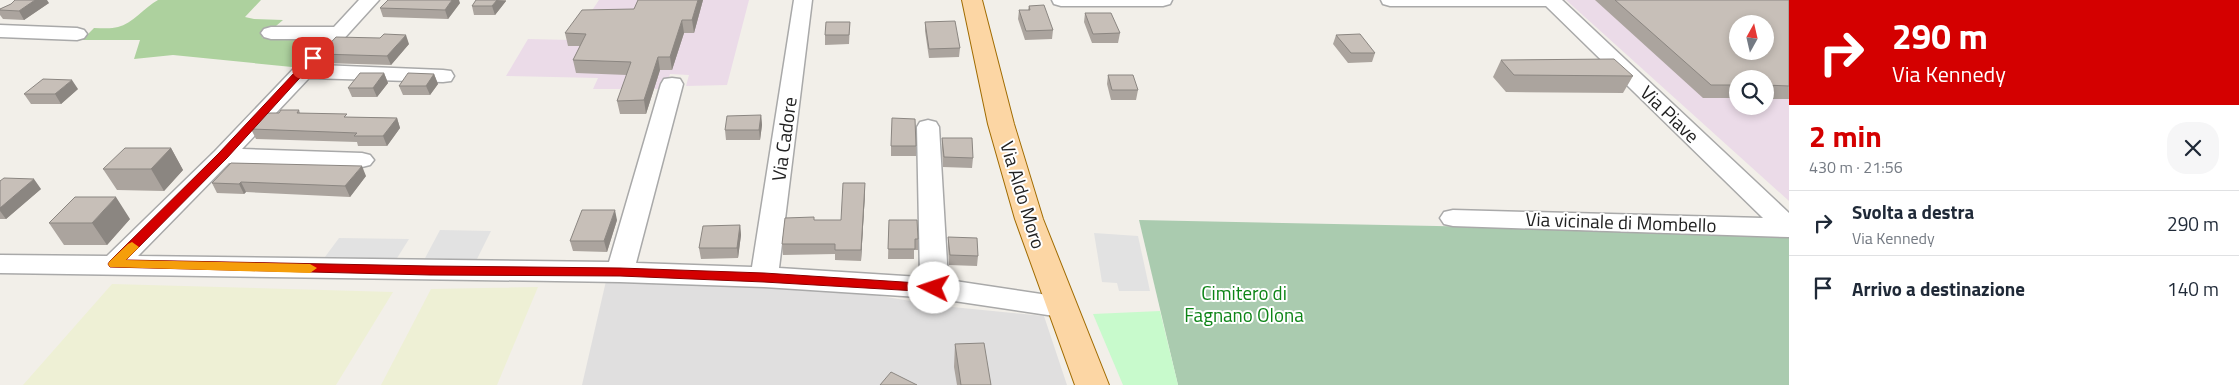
<!DOCTYPE html>
<html lang="it">
<head>
<meta charset="utf-8">
<style>
	:root { --surface:#fff; --page:#f6f6f7; --text:#1f2937; --muted:#747a83; --line:#e0e1e3; --accent:#d40000 }
	body { margin:0; font-family:"Titillium Web",sans-serif; background:var(--page); color:var(--text); height:100vh; display:flex; flex-direction:column; font-size:19px; white-space:nowrap }
	* { box-sizing:border-box; margin:0 }
	p { font-size:16px; color:var(--muted) }
	.icon { flex:none; width:28px; height:28px; fill:none; stroke:currentColor; stroke-width:2; stroke-linecap:round; stroke-linejoin:round }
	.map { position:relative; flex:1; overflow:hidden }
	.details { display:flex; flex-direction:column; background:var(--surface); width:450px }
	.details>* { flex:none }
	.top-card { background:#d40000; color:#fff; overflow:hidden }
	.needle { width:32px; rotate:8deg }
	.fabs { position:absolute; left:1729px; top:15px; display:grid; gap:10px }
	.fabs a { display:grid; place-items:center; width:45px; height:45px; border-radius:50%; background:var(--surface); box-shadow:0 2px 8px #0003; font-size:25px }
	.pin { position:absolute; display:grid; place-items:center; width:42px; height:42px; color:#fff; margin:-21px; border-radius:10px; box-shadow:0 2px 8px #0006 }
	.me { position:absolute; width:55px; margin:-28px; rotate:274deg; stroke-linejoin:round; filter:drop-shadow(0 0 4px #0008) }
	.turn { display:flex; align-items:center; gap:18px; height:105px; padding:0 20px; font-size:22px }
	.turn .icon { width:65px; height:65px; stroke-width:2.5 }
	.turn b { display:block; font-size:35px; line-height:42px }
	.round { display:grid; place-items:center; flex:none; width:52px; height:52px; border-radius:20px; background:var(--page) }
	.summary { display:flex; align-items:center; justify-content:space-between; height:85px; padding:0 20px }
	h1 { font-size:30px; font-weight:700; line-height:38px; color:var(--accent) }
	ul { padding:0; list-style:none }
	li { display:flex; align-items:center; gap:15px; height:65px; padding:0 20px; border-top:1px solid var(--line) }
	li div { flex:1 }
	li b { display:block; font-size:19px }
	li em { font-style:normal }
	main { display:flex; flex:1; min-height:0 }
	.map>svg:first-child { display:block }
	.residential { fill:#e0dfdf }
	.industrial { fill:#ebdbe8; fill-rule:evenodd }
	.farmland { fill:#eef0d5 }
	.forest { fill:#add19e }
	.cemetery { fill:#aacbaf }
	.park { fill:#c8facc }
	.parking { fill:#e2e2e2 }
	.lines { fill:none; stroke-linecap:round; stroke-linejoin:round }
	.minor-casing { stroke:#a9a9a9; stroke-width:3 }
	.major-casing { stroke:#a06b00; stroke-width:2 }
	.minor { fill:#fff; fill-rule:evenodd }
	.major { fill:#fcd6a4; fill-rule:evenodd }
	.wall { fill:#aba49e }
	.shaded-wall { fill:#8b8681 }
	.building { fill:#c7bfb8; stroke:#8b8681; fill-rule:evenodd }
	.route { fill:#d40000; stroke:#8a0000 }
	.slow { fill:#f59e0b }
	.labels { text-anchor:middle; stroke-width:4; stroke-linejoin:round; paint-order:stroke }
	.street-label { font-size:19px; fill:#222; stroke:#fff }
	.park-label { font-size:19px; fill:#0c8416; stroke:#fff }
</style>
</head>
<body>
<main>
<div class="map">
<svg width="1789" height="385" viewBox="0 0 1789 385">
	<rect width="100%" height="100%" fill="#f2efe9"/>
	<path class="residential" d="M606,281L843,290L942,306L1044,316L1067,385H582Z"/>
	<path class="industrial" d="M599,0H749L727,85L686,86L689,75L670,74L665,89H593L598,78L506,76L528,39L572,40Z
		M1566,0H1789V201ZM1738,24H1765V51H1738ZM1738,79H1765V106H1738Z"/>
	<path class="farmland" d="M112,284L393,292L336,385H23Z
		M538,287L497,385H381L431,289Z"/>
	<path class="forest" d="M158,0H261L245,17L254,19L283,20L262,38L323,37L292,67L173,55L134,59L140,40H82L94,28C102,28 111,29 118,27C132,24 145,7 158,0Z"/>
	<path class="cemetery" d="M1139,220L1784,233L1789,238V385H1178Z"/>
	<path class="park" d="M1160,311L1178,385H1123L1093,314Z"/>
	<path class="parking" d="M440,230L491,231L475,263L423,262Z
		M1094,233L1138,236L1150,291H1119L1117,283L1102,282Z
		M339,238L409,239L394,263L322,261Z"/>
	<g class="lines">
		<g class="minor-casing">
			<path id="minor" d="M359,0H379L320,65L443,70L451,71L454,76L451,81L443,82L309,78L242,149L362,153L370,155L374,160L370,165L362,167L229,163L138,256L609,262L661,84L664,79L672,78L680,79L683,84L636,263L752,267L794,0H812L779,268L920,277L917,127L920,122L928,120L936,122L939,127L948,280L1061,297L1071,300L1075,307L1071,314L1061,317L934,298L764,287L620,282L0,273V255L107,256L215,151L322,39H271L264,37L261,33L264,29L271,27H334Z
				M1052,0H1172L1170,4L1163,6H1061L1054,4Z
				M1381,0H1562L1789,213V237L1453,226L1444,224L1440,218L1444,212L1453,210L1763,218L1546,6H1390L1383,4Z
				M0,25L77,28L84,30L87,34L84,38L77,40L0,37Z"/>
		</g>
		<g class="major-casing">
			<path id="major" d="M962,0H982L1014,124L1043,219L1109,385H1075L1015,219L988,124Z"/>
		</g>
		<use href="#minor" class="minor"/>
		<use href="#major" class="major"/>
	</g>
	<path class="wall" d="M476,0H506V1L495,15H474L472,6Z
		M638,0H703L694,33H684L672,70H660L646,114H620L617,101L627,75L576,73L573,60L580,46H568L565,33L634,9Z
		M1595,0H1789V99H1765V79H1738V98H1703Z
		M49,3L24,20L3,19L0,15V9L11,4Z
		M460,3L448,19L383,17L380,8Z
		M1029,6L1053,30L1052,39L1025,40L1018,19L1019,10H1028Z
		M1085,13L1120,33L1118,43H1092L1084,22Z
		M850,22L849,44L825,45V35Z
		M925,22L960,48L959,57L929,58L925,31Z
		M1336,35L1375,53L1372,62L1348,63L1333,44Z
		M409,44L391,65L324,63L320,54Z
		M1501,60L1633,76L1623,93L1506,92L1493,77Z
		M384,73L388,83L377,97H352L348,88Z
		M434,74L438,84L430,95H403L399,86Z
		M1108,75L1138,90L1136,100H1111L1107,84Z
		M78,89L61,104H31L24,94Z
		M299,110L300,113L348,117L397,118L400,128L387,146H358L357,142L256,139L251,129L279,113Z
		M761,115L762,125L760,140H726L725,130Z
		M942,138L973,158L972,168L943,167L942,147Z
		M891,146H916V156H891Z
		M171,148L183,170L164,191L117,190L103,169Z
		M366,176L350,197L246,192L244,194L217,193L212,183Z
		M0,181L41,189L6,219H0Z
		M865,193L861,261L835,260V254L783,255L782,244L815,220H841Z
		M130,219L107,245H64L49,223Z
		M617,220L607,252L573,251L570,241Z
		M889,220L918,239V250H914V259H888Z
		M740,225L741,235L738,258L701,259L699,248Z
		M948,237L978,256L977,266L949,265L948,247Z
		M955,344L991,385H957L954,367Z"/>
	<path class="shaded-wall" d="M35,0H47L49,3L24,20L19,11Z
		M452,0H459L460,3L448,19L445,10Z
		M497,0L506,1L495,15L492,6Z
		M698,0H703L694,33L692,20Z
		M682,20L684,33L672,70L670,57Z
		M406,35L409,44L391,65L387,56Z
		M658,57L660,70L646,114L644,100Z
		M384,73L388,83L377,97L373,88Z
		M434,74L438,84L430,95L426,86Z
		M72,80L78,89L61,104L55,94Z
		M761,115L762,125L760,140L759,130Z
		M397,118L400,128L387,146L383,136Z
		M171,148L183,170L164,191L151,169Z
		M362,166L366,176L350,197L345,186Z
		M34,179L41,189L6,219L0,211V208Z
		M241,182L246,192L244,194L239,184Z
		M865,183V193L861,261V250Z
		M116,197L130,219L107,245L92,223Z
		M615,210L617,220L607,252L604,241Z
		M740,225L741,235L738,258L737,248Z"/>
	<path class="building" d="M15,0H35L19,11L0,10V9L11,4Z
		M388,0H452L445,10L380,8Z
		M476,0H497L492,6H472Z
		M638,0H698L692,20H682L670,57H658L644,100L617,101L631,62L573,60L586,34L565,33L582,10L634,9Z
		M1615,0H1789V86L1765,85V79H1738V85H1711ZM1738,24H1765V51H1738Z
		M1044,5L1053,30L1026,31L1019,10H1030L1029,6Z
		M1085,13H1111L1120,33L1093,34Z
		M955,21L960,48L929,49L925,22Z
		M826,22H850L849,35H825Z
		M384,34L406,35L387,56L320,54L336,37L380,38Z
		M1360,34L1375,53H1351L1336,35Z
		M1614,59L1633,76L1514,75L1501,60Z
		M360,73H384L373,88H348Z
		M408,73L434,74L426,86H399Z
		M1108,75H1133L1138,90H1112Z
		M43,79L72,80L55,94H24Z
		M281,110H299L297,113L347,114L344,117L397,118L383,136H354L357,133L251,129L266,113H279Z
		M761,115L759,130H725L727,116Z
		M892,118L915,119L916,146H891Z
		M942,138H972L973,158L944,157Z
		M125,148H171L151,169H103Z
		M231,163L362,166L345,186L241,182L239,184L212,183Z
		M4,178L34,179L0,208V181Z
		M843,183H865L861,250H835V244H782L785,218L814,217V220H841Z
		M75,197H116L92,223H49Z
		M582,210H615L604,241H570Z
		M889,220H917L918,239H915V249H888Z
		M740,225L737,248H699L703,226Z
		M948,237L977,238L978,256L950,255Z
		M984,343L991,385H961L955,344Z
		M891,372L917,385H880Z"/>
	<path class="route" d="M310,56H313L318,58L227,158L126,260L430,266L620,268L764,273L934,284L940,288L934,292L764,282L620,276L430,275L110,267L108,264L110,261L219,153Z"/>
	<path class="slow" d="M132,242L139,247L126,260L310,264L317,268L310,273L110,267L108,264L110,261L128,244Z"/>
	<g class="labels">
		<g class="street-label">
			<text transform="translate(1670 114) rotate(44)" y="7">Via Piave</text>
			<text transform="translate(784 139) rotate(-82)" y="7">Via Cadore</text>
			<text transform="translate(1023 195) rotate(73)" y="7">Via Aldo Moro</text>
			<text transform="translate(1621 222) rotate(2)" y="7">Via vicinale di Mombello</text>
		</g>
		<g class="park-label">
			<text x="1244" y="300">Cimitero di<tspan x="1244" dy="22">Fagnano Olona</tspan></text>
		</g>
	</g>
</svg>
<div class="fabs">
<a><svg class="needle" viewBox="-14 -14 28 28"><path d="M0-13l5 13h-10z" fill="#e53935"/><path d="M0 13l5-13h-10z" fill="#747a83"/></svg></a>
<a><svg class="icon" aria-label="search" viewBox="0 0 24 24"><circle cx="10" cy="10" r="6"/><path d="M15 15l6 6"/></svg></a>
</div>
<div class="pin" style="left:313px;top:58px;background:#d93025"><svg class="icon" aria-label="arrive" viewBox="0 0 24 24"><path d="M6 21V4h12l-3 4 3 4H6"/></svg></div>
<svg class="me" style="left:934px;top:288px" viewBox="-20 -20 40 40"><circle r="19" fill="#fff"/><path d="M0-13L10 11 0 6-10 11z" fill="#d40000"/></svg>
</div>
<section class="details">
<div class="top-card">
<div class="turn"><svg class="icon" aria-label="right" viewBox="0 0 24 24"><path d="M7 20v-9h11M14 6l5 5-5 5"/></svg><div><b>290 m</b>Via Kennedy</div></div>
</div>
<div class="summary"><div><h1>2 min</h1><p>430 m · 21:56</p></div><a class="round"><svg class="icon" aria-label="close" viewBox="0 0 24 24"><path d="M6 6l12 12M18 6L6 18"/></svg></a></div>
<ul>
<li><svg class="icon" aria-label="right" viewBox="0 0 24 24"><path d="M7 20v-9h11M14 6l5 5-5 5"/></svg><div><b>Svolta a destra</b><p>Via Kennedy</p></div><em>290 m</em></li>
<li><svg class="icon" aria-label="arrive" viewBox="0 0 24 24"><path d="M6 21V4h12l-3 4 3 4H6"/></svg><div><b>Arrivo a destinazione</b></div><em>140 m</em></li>
</ul>
</section>
</main>
</body>
</html>
